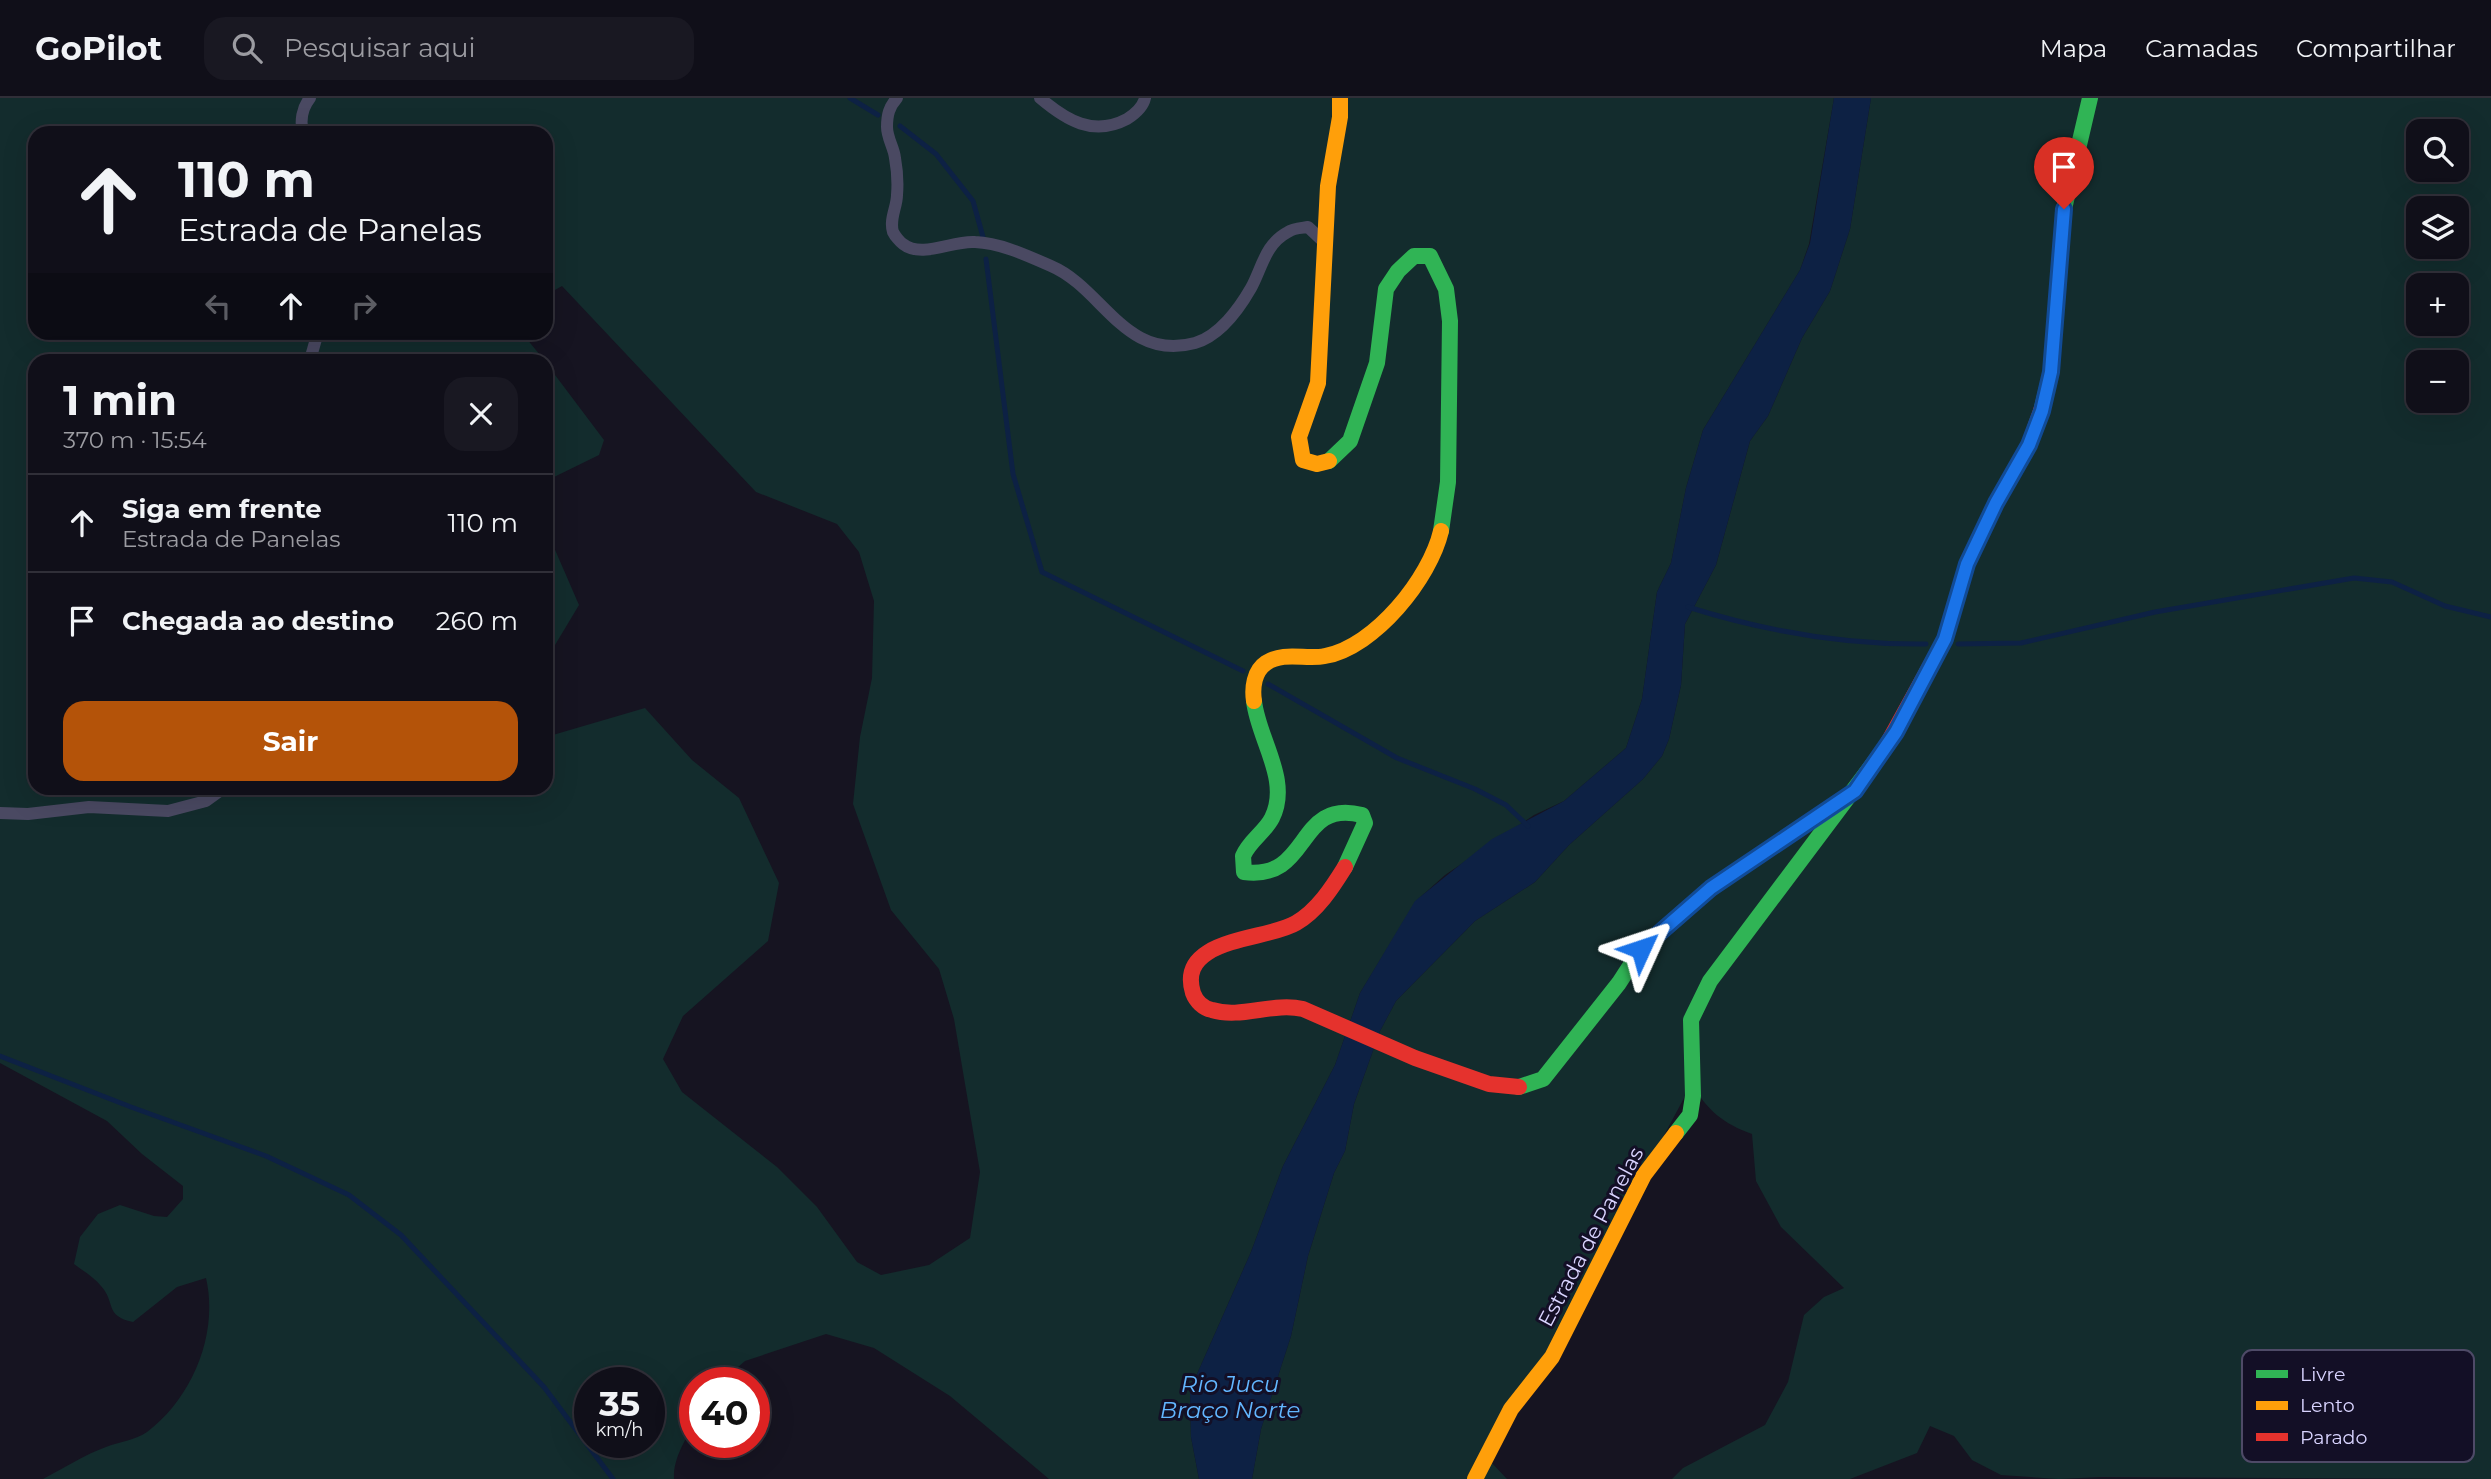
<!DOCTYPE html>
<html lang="pt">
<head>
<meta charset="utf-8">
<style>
	:root { --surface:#100f19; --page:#191822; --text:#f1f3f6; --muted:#9c9ca2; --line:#302f38; --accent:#b45309 }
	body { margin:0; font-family:Montserrat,sans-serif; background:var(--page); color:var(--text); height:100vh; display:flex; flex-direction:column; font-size:26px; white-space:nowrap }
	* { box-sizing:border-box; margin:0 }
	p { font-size:23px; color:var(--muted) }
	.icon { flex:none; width:38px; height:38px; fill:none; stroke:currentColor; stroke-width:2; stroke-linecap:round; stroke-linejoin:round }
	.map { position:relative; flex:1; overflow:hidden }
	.side { position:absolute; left:28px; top:256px; width:525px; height:441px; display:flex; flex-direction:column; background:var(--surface); border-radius:21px; box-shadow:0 7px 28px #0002,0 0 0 2px var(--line) }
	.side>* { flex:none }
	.top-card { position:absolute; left:28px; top:28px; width:525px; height:214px; border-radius:21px; box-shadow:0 7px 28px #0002,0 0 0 2px var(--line); background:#100f19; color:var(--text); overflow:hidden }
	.fabs { position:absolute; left:2406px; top:21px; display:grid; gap:14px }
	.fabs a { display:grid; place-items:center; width:63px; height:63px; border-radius:14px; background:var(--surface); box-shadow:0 7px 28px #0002,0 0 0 2px var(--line); font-size:35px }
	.speed { position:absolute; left:574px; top:1269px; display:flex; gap:14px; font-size:35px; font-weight:700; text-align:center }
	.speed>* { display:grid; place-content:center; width:91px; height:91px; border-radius:50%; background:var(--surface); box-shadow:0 7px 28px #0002,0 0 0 2px var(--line); line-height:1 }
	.speed small { font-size:18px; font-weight:400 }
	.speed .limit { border:10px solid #d22; background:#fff; color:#111 }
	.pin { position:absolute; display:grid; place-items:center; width:60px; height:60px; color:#fff; margin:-72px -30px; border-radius:50% 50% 50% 0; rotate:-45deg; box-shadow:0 0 7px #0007 }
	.pin .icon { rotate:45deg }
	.me { position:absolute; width:77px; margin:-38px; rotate:48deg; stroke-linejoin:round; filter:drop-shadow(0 0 5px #0008) }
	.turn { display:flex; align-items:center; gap:24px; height:147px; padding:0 35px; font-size:32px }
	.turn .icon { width:91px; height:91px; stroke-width:2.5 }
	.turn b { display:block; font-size:49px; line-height:60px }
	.lanes { display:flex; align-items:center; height:66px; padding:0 35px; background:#0003; justify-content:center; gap:35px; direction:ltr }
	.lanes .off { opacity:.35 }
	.round { display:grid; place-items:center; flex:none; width:74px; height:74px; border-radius:21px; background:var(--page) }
	.overview { display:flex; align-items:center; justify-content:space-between; height:119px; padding:0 35px }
	h1 { font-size:42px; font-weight:700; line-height:52px }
	.cta { display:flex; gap:14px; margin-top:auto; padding:14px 35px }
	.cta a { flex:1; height:80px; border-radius:21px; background:var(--accent); color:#fff; font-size:28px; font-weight:700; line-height:80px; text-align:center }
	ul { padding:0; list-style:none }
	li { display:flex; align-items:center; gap:21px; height:98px; padding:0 35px; border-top:2px solid var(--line) }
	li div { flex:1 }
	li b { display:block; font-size:26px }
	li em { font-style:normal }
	header { display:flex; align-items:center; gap:42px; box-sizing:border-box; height:98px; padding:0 35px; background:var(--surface); border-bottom:2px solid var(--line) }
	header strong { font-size:33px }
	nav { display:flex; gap:38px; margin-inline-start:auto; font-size:24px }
	.search { width:490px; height:63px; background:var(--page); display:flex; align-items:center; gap:18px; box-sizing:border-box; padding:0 24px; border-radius:21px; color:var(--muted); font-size:26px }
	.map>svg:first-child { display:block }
	.green { fill:#132c2d; fill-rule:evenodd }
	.water { fill:#0d2144 }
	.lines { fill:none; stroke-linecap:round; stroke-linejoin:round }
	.stream { stroke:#0d2144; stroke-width:5 }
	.street { stroke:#4a4962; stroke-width:12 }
	.fast { stroke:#30b455; stroke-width:16 }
	.slow { stroke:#ff9f0a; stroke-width:16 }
	.jam { stroke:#e5322d; stroke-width:16 }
	.route-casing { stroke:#114b97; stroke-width:18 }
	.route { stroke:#1a73e8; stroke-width:12 }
	.labels { text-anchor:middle; stroke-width:6; stroke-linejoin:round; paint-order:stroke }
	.street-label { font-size:21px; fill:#d9d4ff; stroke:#130f26 }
	.water-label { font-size:23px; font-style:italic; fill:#62b6ff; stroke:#130f26 }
	.key { fill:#130f26; stroke:#4e4a67; stroke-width:2 }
	.key-label { font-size:19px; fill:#d9d4ff }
</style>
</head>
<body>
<header>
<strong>GoPilot</strong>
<div class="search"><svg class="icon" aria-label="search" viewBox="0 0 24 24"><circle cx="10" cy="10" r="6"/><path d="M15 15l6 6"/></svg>Pesquisar aqui</div>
<nav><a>Mapa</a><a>Camadas</a><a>Compartilhar</a></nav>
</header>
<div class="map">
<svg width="2491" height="1381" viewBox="0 0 2491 1381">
	<rect width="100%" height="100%" fill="#161421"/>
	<path class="green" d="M0,0H1834L1809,146L1800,172L1703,332L1686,390L1671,465L1657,494L1642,601L1626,650L1564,703L1534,717L1445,777L1416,803L1360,895L1335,967L1283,1068L1251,1154L1190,1292L1191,1339L1199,1381H1049L950,1298L874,1250L826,1236L745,1263L721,1284H695C695,1296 698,1313 694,1324C686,1343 673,1359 674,1381H43C64,1370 84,1357 106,1349C118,1344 136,1342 147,1334C192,1300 219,1236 206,1180L177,1189L133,1224C104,1218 116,1204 101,1188C94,1179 83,1173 74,1166L80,1139L98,1116L120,1107L154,1118L167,1119L183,1101V1088L142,1056L107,1023L0,965ZM35,35H546V197L562,188L756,394L837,426L859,454L874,503L872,580L860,639L853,706L891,812L939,871L954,921L980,1074L970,1140L929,1167L881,1177L857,1164L817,1109L777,1069L682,994L663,961L683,918L768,843L779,785L739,700L692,662L645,610L546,639V690H35V262H544L522,235L35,234ZM590,1284H649V1344H590Z
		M1871,0H2491V1381L2100,1379L2059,1381L2001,1377L1972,1362L1954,1338L1930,1328L1917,1355L1850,1381H1672L1683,1370L1765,1327L1788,1284L1804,1217L1824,1199L1844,1190L1781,1129L1756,1083L1752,1036C1724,1026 1706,1012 1692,985L1490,1363L1507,1381H1252L1261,1331L1291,1238L1308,1158L1334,1075L1345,1053L1354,1006L1380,933L1396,903L1475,823L1535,784L1569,747L1643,681L1662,658L1669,641L1681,587L1685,526L1716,467L1750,343L1768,318L1802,240L1830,193L1850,131ZM2418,33H2457V72H2418ZM2418,110H2457V149H2418ZM2418,187H2457V226H2418ZM2418,264H2457V303H2418Z
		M546,265L604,342L599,357L552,380L546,393Z
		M546,431L579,507L552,552L546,558Z"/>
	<path class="water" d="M1834,0H1871L1850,131L1830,193L1802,240L1768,318L1750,343L1716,467L1685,526L1681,587L1669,641L1662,658L1643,681L1569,747L1535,784L1475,823L1396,903L1380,933L1354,1006L1345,1053L1334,1075L1308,1158L1291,1238L1261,1331L1252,1381H1199L1191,1339L1190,1292L1251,1154L1283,1068L1335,967L1360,895L1415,803L1492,741L1564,703L1626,650L1642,601L1657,494L1671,465L1686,390L1703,332L1800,172L1810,145Z"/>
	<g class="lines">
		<path class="stream" d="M850,0L878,17
			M900,28L936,56L973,103L983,139
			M986,161L1013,376L1042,474L1243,573
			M1688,509C1764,533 1847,547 1926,546
			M1958,546L2021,545L2155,514L2354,480L2392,484L2445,508L2491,519
			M1268,586L1397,660L1475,691L1506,707L1528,728
			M0,958L131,1009L266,1058L349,1097L401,1137L544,1289L613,1381"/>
		<path class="street" d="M897,0C889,9 887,17 887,29C887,40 894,50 895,60C897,71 898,85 897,97C897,109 889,121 893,134C895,138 900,144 903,146C922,161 953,142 975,144C1001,145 1028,158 1051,168C1103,190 1125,264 1195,245C1219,238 1239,211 1251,190C1262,170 1265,146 1288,134C1293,130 1302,130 1308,129L1324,144
			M1040,0C1066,22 1093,39 1127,21C1135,16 1143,9 1145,0
			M303,35C300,23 302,10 310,0
			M310,262L318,234
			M0,715L28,716L89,709L168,713L206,703L224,690"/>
		<path class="fast" d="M2042,310L2051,274L2064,111L2090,0
			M1329,363L1350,343L1377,265L1386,191L1398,173L1414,158H1430L1446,191L1450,223L1448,384L1441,433
			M1254,603C1258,641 1291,682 1272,720C1265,734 1249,743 1243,758L1244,774C1312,783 1295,700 1362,717L1365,725L1345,769
			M1519,989L1543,981L1619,885L1641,851L1711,790L1855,693
			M1676,1035L1690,1017L1693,998L1691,922L1710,883L1885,650"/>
		<path class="slow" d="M1329,363L1317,366L1303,362L1299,339L1318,285L1328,88L1340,19V0
			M1254,603C1252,590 1254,573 1266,565C1284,553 1306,562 1325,558C1375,549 1430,480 1441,433
			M1475,1381L1511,1311L1552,1259L1644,1077L1676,1035"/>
		<path class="jam" d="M1885,650L1945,541L1967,466L1996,405L2029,347L2042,310
			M1345,769C1332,790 1317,813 1296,825C1266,843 1176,839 1193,895C1196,903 1203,910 1212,912C1241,921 1273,904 1303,911L1415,960L1489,986L1519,989"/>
	</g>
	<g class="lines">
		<g class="route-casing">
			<path id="route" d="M1641,851L1711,790L1855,693L1896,634L1945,541L1967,466L1996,405L2029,347L2042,313L2051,274L2064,111"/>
		</g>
		<use href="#route" class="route"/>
	</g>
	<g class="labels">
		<g class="street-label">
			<text transform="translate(1591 1139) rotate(-62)" y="7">Estrada de Panelas</text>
		</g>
		<g class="water-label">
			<text x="1230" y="1294">Rio Jucu<tspan x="1230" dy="26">Braço Norte</tspan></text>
		</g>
	</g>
	<rect x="2242" y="1252" width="232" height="112" rx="10" class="key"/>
	<rect x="2256" y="1272" width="32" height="8" fill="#30b455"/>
	<rect x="2256" y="1303" width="32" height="9" fill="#ff9f0a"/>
	<rect x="2256" y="1335" width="32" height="8" fill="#e5322d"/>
	<g class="key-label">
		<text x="2300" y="1283">Livre</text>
		<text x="2300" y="1314">Lento</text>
		<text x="2300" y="1346">Parado</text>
	</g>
</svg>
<div class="fabs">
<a><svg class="icon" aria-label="search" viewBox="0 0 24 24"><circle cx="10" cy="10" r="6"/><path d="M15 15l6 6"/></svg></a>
<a><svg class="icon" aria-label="layers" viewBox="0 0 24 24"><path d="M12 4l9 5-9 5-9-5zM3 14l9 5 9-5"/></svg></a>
<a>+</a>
<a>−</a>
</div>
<div class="speed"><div>35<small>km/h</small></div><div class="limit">40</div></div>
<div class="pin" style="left:2064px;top:111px;background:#d93025"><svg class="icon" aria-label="arrive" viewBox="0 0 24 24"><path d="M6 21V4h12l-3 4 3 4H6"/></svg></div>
<svg class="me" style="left:1641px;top:851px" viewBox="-20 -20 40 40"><path d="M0-17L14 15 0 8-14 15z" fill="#1a73e8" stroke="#fff" stroke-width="4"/></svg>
<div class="top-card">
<div class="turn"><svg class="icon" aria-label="ahead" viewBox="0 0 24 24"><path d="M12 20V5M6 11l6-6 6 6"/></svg><div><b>110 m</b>Estrada de Panelas</div></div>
<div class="lanes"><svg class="icon off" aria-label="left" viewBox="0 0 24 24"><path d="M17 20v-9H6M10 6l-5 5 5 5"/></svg><svg class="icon" aria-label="ahead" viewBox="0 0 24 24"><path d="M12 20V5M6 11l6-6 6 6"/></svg><svg class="icon off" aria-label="right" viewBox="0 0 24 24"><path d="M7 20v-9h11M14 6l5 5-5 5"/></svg></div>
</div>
<section class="side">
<div class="overview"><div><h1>1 min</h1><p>370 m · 15:54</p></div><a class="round"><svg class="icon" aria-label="close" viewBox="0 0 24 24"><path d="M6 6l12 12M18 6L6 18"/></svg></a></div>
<ul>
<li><svg class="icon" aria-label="ahead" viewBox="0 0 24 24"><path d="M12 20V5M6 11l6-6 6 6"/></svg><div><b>Siga em frente</b><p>Estrada de Panelas</p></div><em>110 m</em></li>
<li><svg class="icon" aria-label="arrive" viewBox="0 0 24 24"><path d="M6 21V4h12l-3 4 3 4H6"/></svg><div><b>Chegada ao destino</b></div><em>260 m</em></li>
</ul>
<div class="cta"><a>Sair</a></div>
</section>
</div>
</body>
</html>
